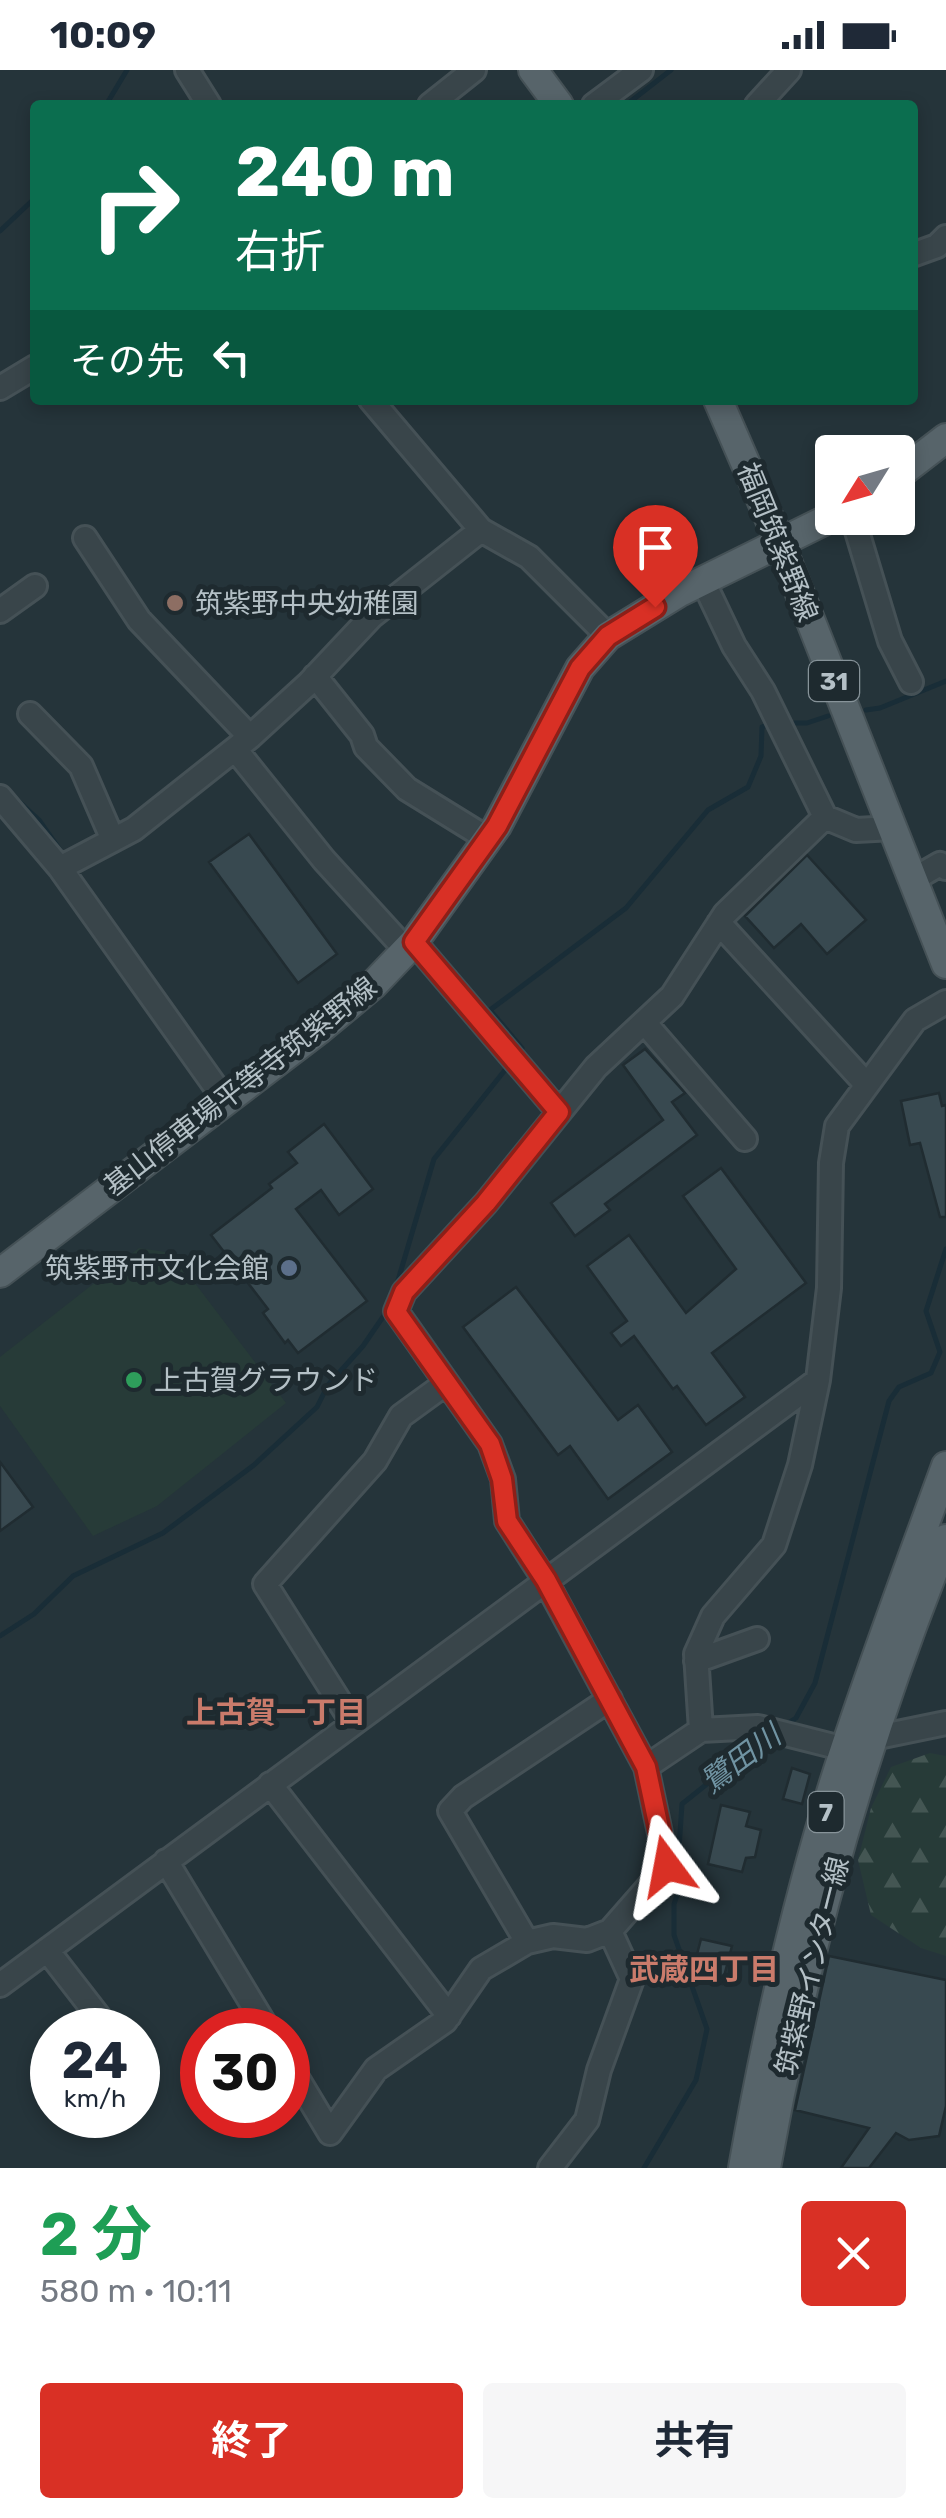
<!DOCTYPE html>
<html lang="ja">
<head>
<meta charset="utf-8">
<style>
	:root { --surface:#fff; --page:#f6f6f7; --text:#1f2937; --muted:#747a83; --accent:#d93025 }
	body { margin:0; font-family:Rubik,"Noto Sans JP",sans-serif; background:var(--page); color:var(--text); height:100vh; display:flex; flex-direction:column; font-size:38px; white-space:nowrap }
	* { box-sizing:border-box; margin:0 }
	p { font-size:32px; color:var(--muted) }
	.icon { flex:none; width:55px; height:55px; fill:none; stroke:currentColor; stroke-width:2; stroke-linecap:round; stroke-linejoin:round }
	.map { position:relative; height:2098px; overflow:hidden }
	.side { display:flex; flex-direction:column; background:var(--surface); flex:1 }
	.side>* { flex:none }
	.top-card { position:absolute; left:30px; top:30px; width:888px; height:305px; border-radius:10px; box-shadow:0 5px 15px #0003; background:#0b6e4f; color:#fff; overflow:hidden }
	.needle { width:65px; rotate:233deg }
	.fabs { position:absolute; left:815px; top:365px; display:grid; gap:20px }
	.fabs a { display:grid; place-items:center; width:100px; height:100px; border-radius:10px; background:var(--surface); box-shadow:0 5px 15px #0003; font-size:50px }
	.speed { position:absolute; left:30px; top:1938px; display:flex; gap:20px; font-size:50px; font-weight:700; text-align:center }
	.speed>* { display:grid; place-content:center; width:130px; height:130px; border-radius:50%; background:var(--surface); box-shadow:0 5px 15px #0003; line-height:1 }
	.speed small { font-size:25px; font-weight:400 }
	.speed .limit { border:15px solid #d22; background:#fff; color:#111 }
	.pin { position:absolute; display:grid; place-items:center; width:85px; height:85px; color:#fff; margin:-102px -42px; border-radius:50% 50% 50% 0; rotate:-45deg; box-shadow:0 0 10px #0007 }
	.pin .icon { rotate:45deg }
	.me { position:absolute; width:110px; margin:-55px; rotate:347deg; stroke-linejoin:round; filter:drop-shadow(0 0 8px #0008) }
	.turn { display:flex; align-items:center; gap:35px; height:210px; padding:0 40px; font-size:45px }
	.turn .icon { width:130px; height:130px; stroke-width:2.5 }
	.turn b { display:block; font-size:70px; line-height:85px }
	.then { display:flex; align-items:center; height:95px; padding:0 40px; background:#0003; gap:20px; font-size:38px }
	.round { display:grid; place-items:center; flex:none; width:105px; height:105px; border-radius:10px; background:var(--page) }
	.headline { display:flex; align-items:center; justify-content:space-between; height:170px; padding:0 40px }
	h1 { font-size:60px; font-weight:700; line-height:75px; color:#1e9e55 }
	.cta { display:flex; gap:20px; margin-top:auto; padding:20px 40px }
	.cta a { flex:1; height:115px; border-radius:10px; background:var(--accent); color:#fff; font-size:40px; font-weight:700; line-height:115px; text-align:center }
	.cta a+a { background:var(--page); color:var(--text) }
	.status { display:flex; justify-content:space-between; align-items:center; height:70px; padding:0 50px; background:var(--surface); direction:ltr }
	.status svg { height:28px; fill:currentColor }
	.map>svg:first-child { display:block }
	.green { fill:#273b38 }
	.forest { fill:url(#forest-firs) }
	.lines { fill:none; stroke-linecap:round; stroke-linejoin:round }
	.stream { stroke:#192d37; stroke-width:5 }
	.building { fill:#384950; stroke:#202c31; stroke-width:2.5 }
	.minor-casing { stroke:#455156; stroke-width:28 }
	.major-casing { stroke:#455156; stroke-width:32 }
	.minor { stroke:#39454a; stroke-width:22 }
	.major { stroke:#57646a; stroke-width:28 }
	.route-casing { stroke:#8d1f18; stroke-width:25 }
	.route { stroke:#d93025; stroke-width:18 }
	.education-dot { fill:#8d6e63; stroke:#1e2a2f; stroke-width:4 }
	.service-dot { fill:#5c6f8a; stroke:#1e2a2f; stroke-width:4 }
	.leisure-dot { fill:#2e9e5b; stroke:#1e2a2f; stroke-width:4 }
	.labels { text-anchor:middle; stroke-width:10; stroke-linejoin:round; paint-order:stroke }
	.shield { fill:#1e2a2f; stroke:#879399; stroke-width:2.5 }
	.shield-label { font-size:25px; font-weight:bold; fill:#b4c0c6 }
	.street-label { font-size:28px; fill:#b4c0c6; stroke:#1e2a2f }
	.poi-label { font-size:28px; fill:#b4c0c6; stroke:#1e2a2f; text-anchor:start }
	.neighbourhood-label { font-size:30px; font-weight:bold; fill:#ca7b6b; stroke:#1e2a2f }
	.water-label { font-size:30px; font-style:italic; fill:#7093a2; stroke:#1e2a2f }
</style>
</head>
<body>
<div class="status"><b>10:09</b><svg viewBox="0 0 49 12"><path d="M0 12V9h3v3zM5 12V6h3v6zM10 12V3h3v9zM15 12V0h3v12zM26 1h20v11H26zM47 4h2v5h-2z"/></svg></div>
<div class="map">
<svg width="946" height="2098" viewBox="0 0 946 2098">
	<defs>
		<pattern id="forest-firs" width="22" height="20" patternUnits="userSpaceOnUse" patternTransform="scale(2.5)"><rect width="22" height="20" fill="#273b38"/><path d="M5 1l3.5 6h-7zM16 11l3.5 6h-7z" fill="#445653"/></pattern>
	</defs>
	<rect width="100%" height="100%" fill="#25343a"/>
	<path class="green" d="M139,1178L172,1183L286,1333L157,1436L93,1466L0,1336V1287Z"/>
	<path class="forest" d="M930,1683L946,1686V1886L921,1878L871,1845L858,1790L871,1738L891,1697Z"/>
	<g class="lines">
		<path class="stream" d="M106,35L127,0
			M626,35L671,0
			M0,161L35,128
			M866,640L880,638L946,611
			M795,653H807L828,646
			M13,726L39,750L60,780
			M518,982L522,978L490,940L626,838L708,740L748,717L761,686L762,657L769,654
			M396,1217L434,1089L509,995
			M0,1566L34,1544L73,1506L163,1463L254,1395L317,1337L328,1315L363,1276L387,1241
			M785,1655L796,1648L815,1613L889,1331L899,1317L931,1303L940,1282L926,1241L946,1179
			M644,2098L696,2010L707,1959L674,1865V1834L683,1808L678,1792L682,1734L767,1666"/>
	</g>
	<path class="building" d="M249,764L337,884L298,913L209,792Z
		M807,785L866,850L827,884L801,854L774,878L745,846Z
		M645,979L685,1023L672,1032L697,1065L605,1134L610,1140L575,1166L551,1133L663,1050L623,995Z
		M939,1023L942,1036L946,1035V1147H940L920,1073L910,1075L901,1031Z
		M324,1054L373,1119L339,1145L321,1120L296,1139L367,1231L298,1283L288,1270L285,1273L263,1243L268,1239L211,1165L272,1118L269,1114L297,1093L288,1082Z
		M721,1098L806,1213L712,1283L745,1327L706,1355L677,1316L673,1319L634,1266L621,1276L611,1263L627,1251L587,1196L629,1165L686,1243L736,1199L683,1126Z
		M516,1217L618,1350L638,1335L672,1382L608,1429L570,1376L558,1385L463,1257Z
		M0,1392L33,1437L0,1461Z
		M792,1698L810,1704L802,1734L783,1729Z
		M721,1735L750,1742L746,1756L761,1760L755,1787L746,1788L742,1802L708,1794Z
		M701,1869L732,1876L722,1914L691,1907Z
		M829,1886L946,1910V2036L939,2066L909,2070L896,2063L869,2098H841L869,2058L795,2040Z"/>
	<g class="lines">
		<g class="minor-casing">
			<path id="minor" d="M187,0L209,35
				M430,35L474,0
				M594,35L641,0
				M757,35L789,0
				M912,185L937,176L946,167
				M0,318L35,297
				M371,330L481,460L529,487L608,566
				M853,448L890,571L911,612
				M85,468L139,550L250,667
				M703,511L734,576L763,621L825,747
				M0,541L35,516
				M315,606L362,665L366,677L407,719L488,769
				M30,644L81,696L113,770
				M235,679L324,790L406,880
				M0,727L60,798L225,1030
				M60,798L134,759L250,667L309,613L372,546L481,460
				M914,809L940,794L946,798
				M719,853L866,1014
				M414,872L559,1042
				M644,952L745,1069
				M696,1591L757,1569
				M353,1653L265,1514L375,1391L401,1346L445,1314
				M701,1660L696,1584L713,1546L774,1475L800,1395L818,1310L829,1218L831,1093L837,1056L915,950L946,932
				M873,1668L946,1653
				M646,1697L701,1660L758,1657L845,1679
				M270,1714L449,1946
				M166,1791L268,1960
				M527,1872L450,1741L463,1727L610,1629
				M47,1880L109,1960
				M0,1915L818,1310
				M288,1993L330,2063L376,1999L445,1951L481,1899L527,1872L553,1866L587,1870L610,1861L667,1796L646,1697L545,1510L507,1451L503,1409L490,1374L396,1241L404,1222L486,1133L596,997L672,926L725,844L825,747L856,760L893,758
				M138,1996L142,2001
				M550,2098L587,2050L599,2000L632,1909L610,1861"/>
		</g>
		<g class="major-casing">
			<path id="major" d="M533,0L559,35
				M718,330L780,473L946,894
				M898,405L946,368
				M0,1203L320,959L373,915L414,872L497,756L580,598L608,566L678,523L832,447
				M743,2098C768,1956 800,1813 846,1676C877,1582 912,1489 946,1396
				M766,2098C804,1883 864,1671 946,1469"/>
		</g>
		<use href="#minor" class="minor"/>
		<use href="#major" class="major"/>
	</g>
	<g class="lines">
		<g class="route-casing">
			<path id="route" d="M655,537L608,566L580,598L497,756L414,872L559,1042L486,1133L404,1222L396,1242L490,1374L502,1409L507,1451L546,1510L646,1697L667,1796"/>
		</g>
		<use href="#route" class="route"/>
	</g>
	<circle class="education-dot" cx="175" cy="533" r="10"/>
	<circle class="service-dot" cx="289" cy="1198" r="10"/>
	<circle class="leisure-dot" cx="134" cy="1310" r="10"/>
	<g class="labels">
		<g class="shield">
			<rect x="809" y="591" width="50" height="40" rx="8"/>
			<rect x="808.5" y="1722" width="35" height="40" rx="8"/>
		</g>
		<g class="shield-label">
			<text x="834" y="620">31</text>
			<text x="826" y="1751">7</text>
		</g>
		<g class="street-label">
			<text transform="translate(778 472) rotate(68)" y="10">福岡筑紫野線</text>
			<text transform="translate(240 1016) rotate(-38)" y="10">基山停車場平等寺筑紫野線</text>
			<text transform="translate(812 1896) rotate(-76)" y="10">筑紫野インター線</text>
		</g>
		<g class="poi-label">
			<text x="195" y="543">筑紫野中央幼稚園</text>
			<text x="269" y="1208" text-anchor="end">筑紫野市文化会館</text>
			<text x="154" y="1320">上古賀グラウンド</text>
		</g>
		<g class="neighbourhood-label">
			<text x="276" y="1653">上古賀一丁目</text>
			<text x="704" y="1910">武蔵四丁目</text>
		</g>
		<g class="water-label">
			<text transform="translate(741 1689) rotate(-37)" y="10">鷺田川</text>
		</g>
	</g>
</svg>
<div class="fabs">
<a><svg class="needle" viewBox="-14 -14 28 28"><path d="M0-13l5 13h-10z" fill="#e53935"/><path d="M0 13l5-13h-10z" fill="#747a83"/></svg></a>
</div>
<div class="speed"><div>24<small>km/h</small></div><div class="limit">30</div></div>
<div class="pin" style="left:655px;top:537px;background:#d93025"><svg class="icon" aria-label="arrive" viewBox="0 0 24 24"><path d="M6 21V4h12l-3 4 3 4H6"/></svg></div>
<svg class="me" style="left:667px;top:1796px" viewBox="-20 -20 40 40"><path d="M0-17L14 15 0 8-14 15z" fill="#d93025" stroke="#fff" stroke-width="4"/></svg>
<div class="top-card">
<div class="turn"><svg class="icon" aria-label="right" viewBox="0 0 24 24"><path d="M7 20v-9h11M14 6l5 5-5 5"/></svg><div><b>240 m</b>右折</div></div>
<div class="then">その先<svg class="icon" aria-label="left" viewBox="0 0 24 24"><path d="M17 20v-9H6M10 6l-5 5 5 5"/></svg></div>
</div>
</div>
<section class="side">
<div class="headline"><div><h1>2 分</h1><p>580 m · 10:11</p></div><a class="round" style="background:#d93025;color:#fff"><svg class="icon" aria-label="close" viewBox="0 0 24 24"><path d="M6 6l12 12M18 6L6 18"/></svg></a></div>
<div class="cta"><a>終了</a><a>共有</a></div>
</section>
</body>
</html>
